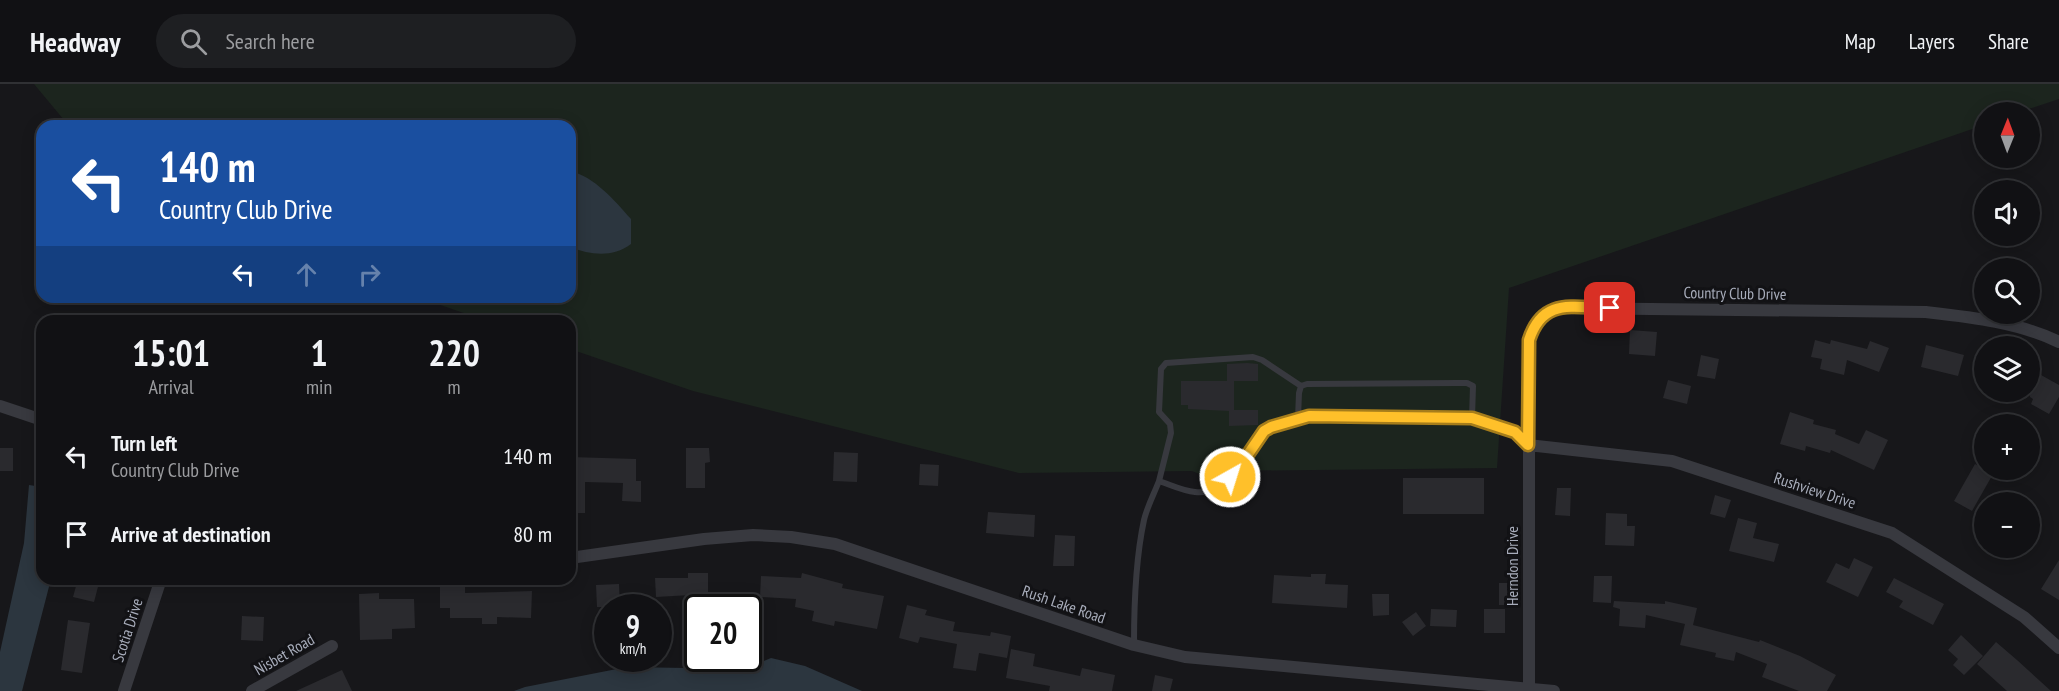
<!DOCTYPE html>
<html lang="en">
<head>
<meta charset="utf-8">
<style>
	:root { --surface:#111114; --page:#1e1f22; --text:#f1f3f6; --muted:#9c9da0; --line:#303134 }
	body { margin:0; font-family:"PT Sans Narrow",sans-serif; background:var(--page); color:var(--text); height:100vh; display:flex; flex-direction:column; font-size:22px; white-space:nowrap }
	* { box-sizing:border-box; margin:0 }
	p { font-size:20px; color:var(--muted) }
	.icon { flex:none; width:33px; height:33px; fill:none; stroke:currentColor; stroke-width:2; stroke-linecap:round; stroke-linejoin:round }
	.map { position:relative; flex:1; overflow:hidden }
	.panel { position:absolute; left:36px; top:231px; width:540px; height:270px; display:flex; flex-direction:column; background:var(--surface); border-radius:18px; box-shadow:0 3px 15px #0003,0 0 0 2px var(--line) }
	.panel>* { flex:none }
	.top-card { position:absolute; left:36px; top:36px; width:540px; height:183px; border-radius:18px; box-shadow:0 3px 15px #0003,0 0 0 2px var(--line); background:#1a4fa0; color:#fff; overflow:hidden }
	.needle { width:39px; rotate:1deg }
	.fabs { position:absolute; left:1974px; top:18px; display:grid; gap:12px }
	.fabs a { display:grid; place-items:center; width:66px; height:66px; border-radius:50%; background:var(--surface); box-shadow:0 3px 15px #0003,0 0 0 2px var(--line); font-size:30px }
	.speed { position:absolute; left:594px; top:510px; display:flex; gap:12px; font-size:30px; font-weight:700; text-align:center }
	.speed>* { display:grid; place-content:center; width:78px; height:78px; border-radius:50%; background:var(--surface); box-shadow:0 3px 15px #0003,0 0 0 2px var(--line); line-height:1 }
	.speed small { font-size:15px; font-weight:400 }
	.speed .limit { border:3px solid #111; border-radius:9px; background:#fff; color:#111 }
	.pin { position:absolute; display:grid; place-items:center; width:51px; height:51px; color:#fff; margin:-26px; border-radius:12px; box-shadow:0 3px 9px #0006 }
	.me { position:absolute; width:66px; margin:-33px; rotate:39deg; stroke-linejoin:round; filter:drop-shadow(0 0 4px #0008) }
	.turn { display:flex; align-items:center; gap:21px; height:126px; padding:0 24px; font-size:27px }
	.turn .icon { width:78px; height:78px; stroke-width:2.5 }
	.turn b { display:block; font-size:42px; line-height:51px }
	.lanes { display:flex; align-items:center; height:57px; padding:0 24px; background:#0003; justify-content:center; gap:30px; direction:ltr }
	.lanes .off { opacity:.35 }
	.eta { display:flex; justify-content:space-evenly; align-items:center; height:102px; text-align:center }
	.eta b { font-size:36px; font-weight:800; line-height:42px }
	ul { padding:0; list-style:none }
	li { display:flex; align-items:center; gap:18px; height:78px; padding:0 24px }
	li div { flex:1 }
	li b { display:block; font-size:22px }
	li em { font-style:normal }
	header { display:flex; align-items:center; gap:36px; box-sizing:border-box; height:84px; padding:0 30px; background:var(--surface); border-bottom:2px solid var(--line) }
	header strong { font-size:28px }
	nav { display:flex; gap:33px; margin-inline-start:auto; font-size:21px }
	.search { width:420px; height:54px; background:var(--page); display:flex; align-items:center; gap:15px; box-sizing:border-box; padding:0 21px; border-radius:33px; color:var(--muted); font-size:22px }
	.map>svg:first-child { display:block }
	.green { fill:#1c251e }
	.water { fill:#2c363f }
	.building { fill:#2a2a2e }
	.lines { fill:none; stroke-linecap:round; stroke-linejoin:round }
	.lane { stroke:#38393f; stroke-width:6 }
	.street { stroke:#38393f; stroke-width:12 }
	.route-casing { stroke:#a67d1b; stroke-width:15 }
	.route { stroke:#ffc02a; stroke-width:10 }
	.labels { text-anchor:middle; stroke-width:6; stroke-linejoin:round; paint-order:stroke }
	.street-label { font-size:16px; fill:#a8adbb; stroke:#121215 }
</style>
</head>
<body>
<header>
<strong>Headway</strong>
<div class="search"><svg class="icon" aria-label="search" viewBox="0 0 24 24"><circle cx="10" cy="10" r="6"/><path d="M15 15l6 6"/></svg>Search here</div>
<nav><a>Map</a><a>Layers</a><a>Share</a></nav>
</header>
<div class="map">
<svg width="2059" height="607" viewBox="0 0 2059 607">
	<rect width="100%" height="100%" fill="#17171a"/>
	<path class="green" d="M34,0H2059V15L2020,28H1984V41L1509,204L1497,384L1212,387L1202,391L1192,387L1019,389L693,307L570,265V237H487L417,213H570V42H69Z"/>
	<path class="water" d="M570,87C595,93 614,116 631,135V160C612,174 591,171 570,163Z
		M29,401L42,403V495H51L22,607H0V568L24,459Z
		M771,574L805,582L862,607H514L525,603L627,583L745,585Z"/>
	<path class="building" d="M1630,246L1657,248L1655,272L1629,270Z
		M1815,256L1830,260L1831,256L1867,265L1870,257L1889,264L1879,288L1847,276L1844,291L1820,285L1822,275L1811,273Z
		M1926,261L1964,271L1958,292L1921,283Z
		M1701,271L1719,275L1715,295L1697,292Z
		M1247,279L1258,280V297H1234V326H1258V341L1229,342V327L1188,325V321H1181V297H1227V280Z
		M2030,285L2059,301V313L2049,330L2031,320L2033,315L2030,313Z
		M1668,296L1691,302L1687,320L1663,314Z
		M1790,328L1814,336L1813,340L1836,346L1835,350L1859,360L1866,346L1888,356L1874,386L1831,366L1830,369L1806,362L1805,367L1780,360Z
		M0,364H13V387H0Z
		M686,364H709L710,378L705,379V404H686Z
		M834,368L858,369L857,398L833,397Z
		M570,373L636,375V397H641V418L622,417L623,399L585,398V429H570Z
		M920,380L939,381L938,402L919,401Z
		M1975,380L1993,390L1972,427L1954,417Z
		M1403,394H1484V430H1403Z
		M1557,404H1571L1570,432L1555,431Z
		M1715,411L1731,416L1725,434L1710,430Z
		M988,428L1035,431L1034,453L986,449Z
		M1606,429L1627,430V442H1635L1634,462L1605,461Z
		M1738,434L1757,439L1753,454L1779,460L1774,478L1729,467Z
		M1055,451L1075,452L1074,482H1053Z
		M1854,474L1873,483L1858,513L1826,498L1836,479L1849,485Z
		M2059,476V516L2041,505Z
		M688,489H708V510L656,513L655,494H688Z
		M802,489L843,500L842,504L884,512L877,545L835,537L834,542L812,537L814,527L795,523L796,515L760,513L761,492L801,494Z
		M1311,490H1326L1325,500L1348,501L1347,524L1272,519L1274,491L1311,493Z
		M1594,492H1612L1611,519L1593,518Z
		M1894,494L1944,520L1933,541L1899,523L1903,517L1886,508Z
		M78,495H100L94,518L73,513Z
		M1499,499H1519V521H1499Z
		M440,500H465V509L532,507L531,534L497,533V540H482V534H450V524H440Z
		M619,500L620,523H597L596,501Z
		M379,509V515H414L415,544L392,545V555L360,556L359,510Z
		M1372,510H1389V531L1373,532Z
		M1614,517L1665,520V517L1697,524L1693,541L1759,558L1760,556L1800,572L1836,591L1827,607H1799L1762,593L1767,580L1736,568L1734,577L1715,573L1716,569L1680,561L1685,540L1646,531L1645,544L1619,542L1620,525L1613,523Z
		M907,521L927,526L925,531L955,538L953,547L990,552L991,548L1011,552L1007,574L979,569L976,587L953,584L957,560L920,553L918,559L899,554Z
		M1431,525L1457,526L1456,543L1430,542Z
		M1484,525H1505V549H1484Z
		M1416,528L1426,542L1413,552L1402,538Z
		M242,532L264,533L263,557L241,556Z
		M68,536L90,539L82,589L61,586Z
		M1961,551L1983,572L1964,591L1953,581L1958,575L1948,566Z
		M1996,558L2017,576L2051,607H2007L1977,580Z
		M1011,565L1035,570L1033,582L1080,592L1082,584L1115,591L1112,607H1049L1050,602L1006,594Z
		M342,586L352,607H296Z
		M1155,591L1173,595L1170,607H1152Z"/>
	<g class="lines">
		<path class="lane" d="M1298,334L1299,309L1301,302L1307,300L1458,299H1467L1473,302L1472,334
			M1159,397L1171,349L1170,340L1159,328L1161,285L1166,279L1253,273L1262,276L1301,302
			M1134,560C1134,522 1136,473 1144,436C1147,423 1154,410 1159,397C1171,401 1183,407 1195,408C1229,412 1248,371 1264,347L1271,343L1309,332L1472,334L1515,348L1528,361"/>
		<path class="street" d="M0,322L42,336
			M1528,361L1672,377L1892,449L2024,533L2059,564
			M570,474L704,455L753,451L791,453L835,460L1134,561L1185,573L1554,607
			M1529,604V256C1536,234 1541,227 1565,224L1926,228C1970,233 2018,238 2059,258
			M124,607L161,495
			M252,607L332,562"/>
	</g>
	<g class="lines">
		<g class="route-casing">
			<path id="route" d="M1230,393L1238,385L1264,347L1271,343L1309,332L1472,334L1515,348L1528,361L1529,256C1543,213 1573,224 1610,224"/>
		</g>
		<use href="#route" class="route"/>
	</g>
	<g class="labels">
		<g class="street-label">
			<text transform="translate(1735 209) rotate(1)" y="6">Country Club Drive</text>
			<text transform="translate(1815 406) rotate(18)" y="6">Rushview Drive</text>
			<text transform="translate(1512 482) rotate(-90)" y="6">Herndon Drive</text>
			<text transform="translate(1064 520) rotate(19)" y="6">Rush Lake Road</text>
			<text transform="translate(127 546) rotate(-72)" y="6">Scotia Drive</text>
			<text transform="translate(284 570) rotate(-30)" y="6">Nisbet Road</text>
		</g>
	</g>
</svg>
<div class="fabs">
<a><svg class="needle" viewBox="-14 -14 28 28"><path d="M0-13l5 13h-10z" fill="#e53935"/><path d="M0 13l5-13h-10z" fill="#9c9da0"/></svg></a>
<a><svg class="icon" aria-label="sound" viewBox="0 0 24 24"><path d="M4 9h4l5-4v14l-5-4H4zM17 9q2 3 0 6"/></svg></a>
<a><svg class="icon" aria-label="search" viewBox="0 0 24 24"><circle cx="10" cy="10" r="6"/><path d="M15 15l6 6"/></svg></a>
<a><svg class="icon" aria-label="layers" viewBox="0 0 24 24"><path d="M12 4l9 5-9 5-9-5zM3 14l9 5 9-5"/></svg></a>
<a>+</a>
<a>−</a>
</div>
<div class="speed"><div>9<small>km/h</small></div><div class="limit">20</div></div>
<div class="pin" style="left:1610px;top:224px;background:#d93025"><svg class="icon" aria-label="arrive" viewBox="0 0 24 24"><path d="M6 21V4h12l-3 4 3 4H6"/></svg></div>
<svg class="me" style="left:1230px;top:393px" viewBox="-20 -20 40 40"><circle r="17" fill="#ffc02a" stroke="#fff" stroke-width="3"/><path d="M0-11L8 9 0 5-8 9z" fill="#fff"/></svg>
<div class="top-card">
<div class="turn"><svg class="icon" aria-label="left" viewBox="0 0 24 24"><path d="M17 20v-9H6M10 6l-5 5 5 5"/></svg><div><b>140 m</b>Country Club Drive</div></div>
<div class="lanes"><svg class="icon" aria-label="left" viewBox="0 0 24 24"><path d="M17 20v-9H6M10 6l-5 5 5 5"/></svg><svg class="icon off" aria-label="ahead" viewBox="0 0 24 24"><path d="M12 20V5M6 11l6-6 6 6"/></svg><svg class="icon off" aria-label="right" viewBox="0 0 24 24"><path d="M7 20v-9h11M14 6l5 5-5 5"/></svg></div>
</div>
<section class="panel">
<div class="eta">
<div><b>15:01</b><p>Arrival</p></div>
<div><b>1</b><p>min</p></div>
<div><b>220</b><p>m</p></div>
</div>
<ul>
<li><svg class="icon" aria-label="left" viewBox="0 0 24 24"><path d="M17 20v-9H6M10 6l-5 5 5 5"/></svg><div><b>Turn left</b><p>Country Club Drive</p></div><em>140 m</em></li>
<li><svg class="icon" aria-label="arrive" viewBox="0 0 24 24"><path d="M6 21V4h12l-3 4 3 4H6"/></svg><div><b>Arrive at destination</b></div><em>80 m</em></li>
</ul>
</section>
</div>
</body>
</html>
